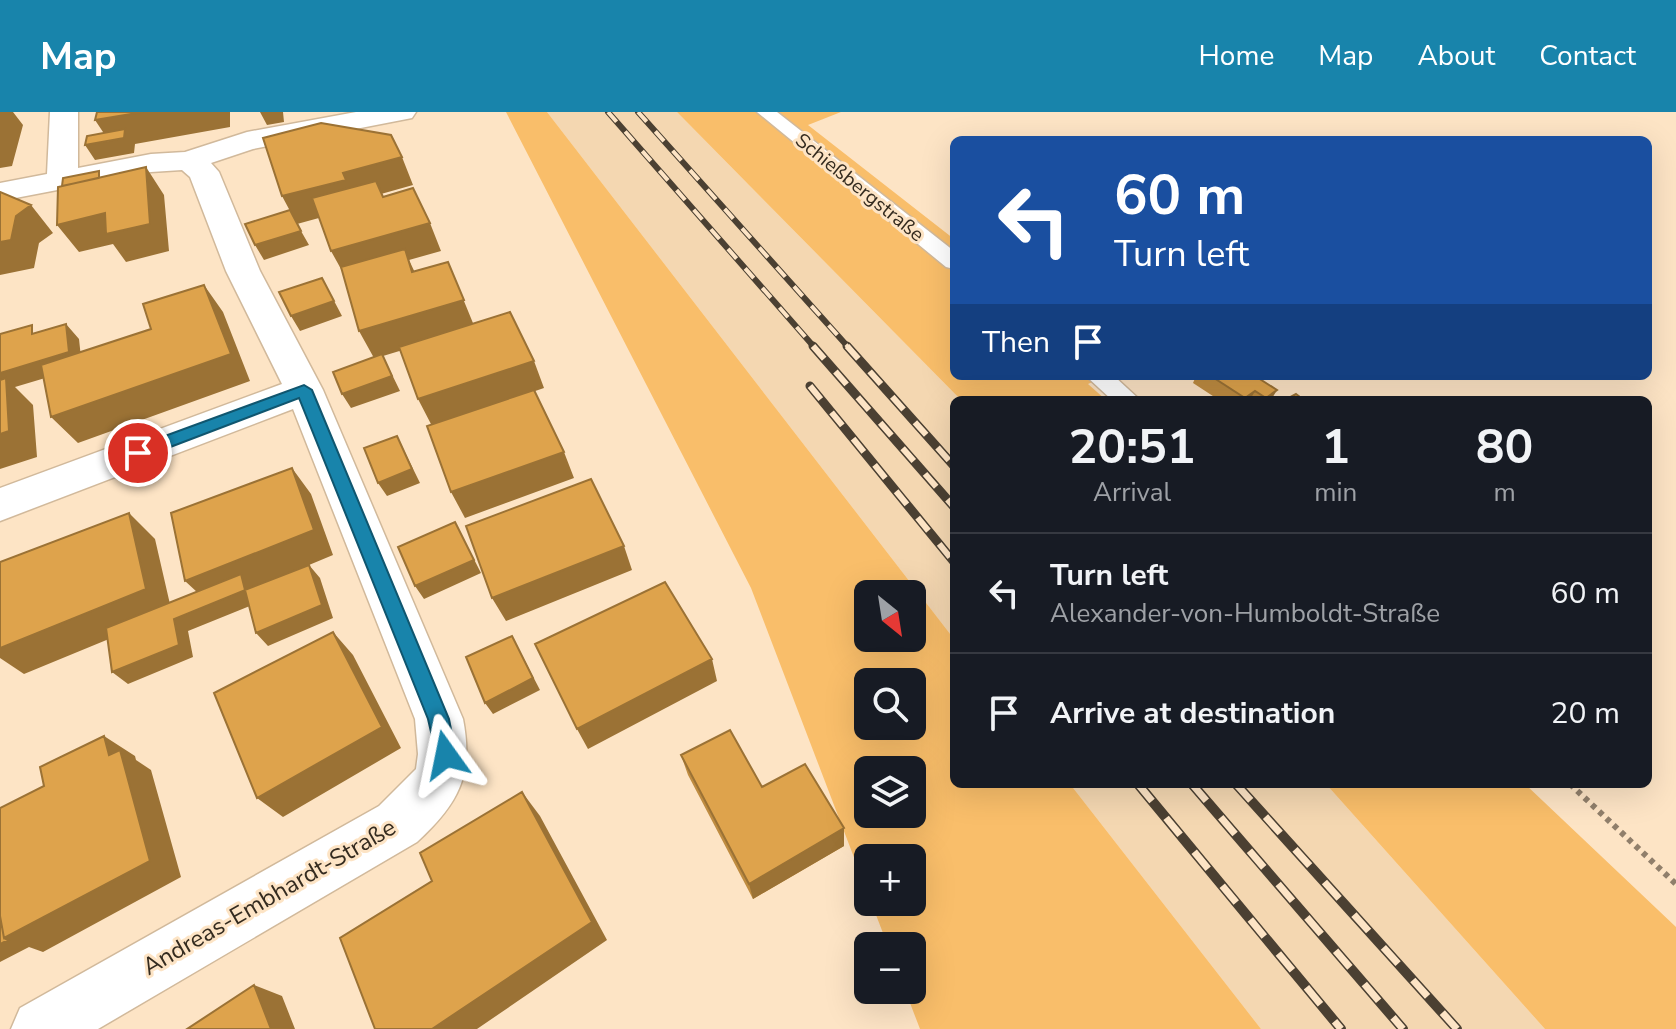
<!DOCTYPE html>
<html lang="en">
<head>
<meta charset="utf-8">
<style>
	:root { --surface:#171b24; --page:#20242c; --text:#f1f3f6; --muted:#9ea1a6; --line:#363941; --accent:#1884ab }
	body { margin:0; font-family:"Nunito Sans",sans-serif; background:var(--page); color:var(--text); height:100vh; display:flex; flex-direction:column; font-size:30px; white-space:nowrap }
	* { box-sizing:border-box; margin:0 }
	p { font-size:26px; color:var(--muted) }
	.icon { flex:none; width:44px; height:44px; fill:none; stroke:currentColor; stroke-width:2; stroke-linecap:round; stroke-linejoin:round }
	.map { position:relative; flex:1; overflow:hidden }
	.panel { position:absolute; left:950px; top:284px; width:702px; height:392px; display:flex; flex-direction:column; background:var(--surface); border-radius:12px; box-shadow:0 8px 32px #0002 }
	.panel>* { flex:none }
	.hud { position:absolute; left:950px; top:24px; width:702px; height:244px; border-radius:12px; box-shadow:0 8px 32px #0002; background:#1a4fa0; color:#fff; overflow:hidden }
	.needle { width:52px; rotate:150deg }
	.tools { position:absolute; left:854px; top:468px; display:grid; gap:16px }
	.tools a { display:grid; place-items:center; width:72px; height:72px; border-radius:12px; background:var(--surface); box-shadow:0 8px 32px #0002; font-size:40px }
	.pin { position:absolute; display:grid; place-items:center; width:68px; height:68px; color:#fff; margin:-34px; border:4px solid #fff; border-radius:50%; box-shadow:0 2px 8px #0007 }
	.me { position:absolute; width:88px; margin:-44px; rotate:348deg; stroke-linejoin:round; filter:drop-shadow(0 0 6px #0008) }
	.turn { display:flex; align-items:center; gap:28px; height:168px; padding:0 32px; font-size:36px }
	.turn .icon { width:104px; height:104px; stroke-width:2.5 }
	.turn b { display:block; font-size:56px; line-height:68px }
	.then { display:flex; align-items:center; height:76px; padding:0 32px; background:#0003; gap:16px; font-size:30px }
	.eta { display:flex; justify-content:space-evenly; align-items:center; height:136px; text-align:center }
	.eta b { font-size:48px; font-weight:700; line-height:56px }
	ul { padding:0; list-style:none }
	li { display:flex; align-items:center; gap:24px; height:120px; padding:0 32px; border-top:2px solid var(--line) }
	li div { flex:1 }
	li b { display:block; font-size:30px }
	li em { font-style:normal }
	header { display:flex; align-items:center; gap:48px; box-sizing:border-box; height:112px; padding:0 40px; background:var(--accent); color:#fff }
	header strong { font-size:38px }
	nav { display:flex; gap:44px; margin-inline-start:auto; font-size:28px }
	.map>svg:first-child { display:block }
	.built { fill:#f4d7b1 }
	.green { fill:#f9be6a; fill-rule:evenodd }
	.lines { fill:none; stroke-linecap:round; stroke-linejoin:round }
	.lane-casing { stroke:#d1b99b; stroke-width:3 }
	.street-casing { stroke:#d1b99b; stroke-width:3 }
	.path { stroke:#907f6b; stroke-width:6; stroke-dasharray:5 5; stroke-linecap:butt }
	.lane { fill:#fff; fill-rule:evenodd }
	.street { fill:#fff; fill-rule:evenodd }
	.rail-far2-casing { stroke:#4b4032; stroke-width:6 }
	.rail-far1-casing { stroke:#4b4032; stroke-width:9 }
	.rail-casing { stroke:#4b4032; stroke-width:10 }
	.rail-far2 { stroke:#fde4c5; stroke-width:4; stroke-dasharray:13; stroke-linecap:butt }
	.rail-far1 { stroke:#fde4c5; stroke-width:6; stroke-dasharray:17; stroke-linecap:butt }
	.rail { stroke:#fde4c5; stroke-width:7; stroke-dasharray:22; stroke-linecap:butt }
	.wall { fill:#bf8c41 }
	.shaded-wall { fill:#9b7235 }
	.building { fill:#dea34c; stroke:#9b7235; stroke-width:2 }
	.route { fill:#1884ab; stroke:#10566f; stroke-width:2 }
	.labels { text-anchor:middle; stroke-width:6; stroke-linejoin:round; paint-order:stroke }
	.far-street-label { font-size:20px; fill:#342b1f; stroke:#fde4c5 }
	.street-label { font-size:24px; fill:#342b1f; stroke:#fde4c5 }
</style>
</head>
<body>
<header>
<strong>Map</strong>
<nav><a>Home</a><a>Map</a><a>About</a><a>Contact</a></nav>
</header>
<div class="map">
<svg width="1676" height="917" viewBox="0 0 1676 917">
	<rect width="100%" height="100%" fill="#fde4c5"/>
	<path class="built" d="M547,0H677L961,288H954V527Z
		M1070,672H1326L1545,917H1261Z"/>
	<path class="green" d="M506,0H547L954,527V672H1070L1261,917H920L905,878H912V834H888L871,790H912V746H868V782L751,476ZM868,482H912V526H868ZM868,570H912V614H868ZM868,658H912V702H868Z
		M677,0H841L808,13L954,127V264H1105L1088,272L1106,288H961Z
		M1326,672H1525L1676,815V917H1545Z"/>
	<g class="lines">
		<g class="lane-casing">
			<path id="lane" d="M757,0H777L954,139V157L946,155Z
				M1086,264H1114L1140,288H1112Z"/>
		</g>
		<g class="street-casing">
			<path id="street" d="M50,0H78V56L151,42L185,40L247,20L356,0H416L412,6L253,37L211,51L219,60L260,159L323,278L463,607C474,664 458,692 417,730L98,917H11L20,896L379,694L416,657L418,642L415,607L293,297L0,409V376L282,272L226,159L190,65L182,58L151,60L0,89V71L47,62Z"/>
		</g>
		<path class="path" d="M1570,672L1676,772"/>
		<use href="#lane" class="lane"/>
		<use href="#street" class="street"/>
		<g class="rail-far2-casing">
			<path id="rail-far2" d="M608,0L815,236
				M638,0L849,236"/>
		</g>
		<g class="rail-far1-casing">
			<path id="rail-far1" d="M813,234L954,395
				M847,234L954,354
				M810,274L954,450"/>
		</g>
		<g class="rail-casing">
			<path id="rail" d="M1138,672L1341,917
				M1192,672L1403,917
				M1236,672L1457,917"/>
		</g>
		<use href="#rail-far2" class="rail-far2"/>
		<use href="#rail-far1" class="rail-far1"/>
		<use href="#rail" class="rail"/>
	</g>
	<path class="wall" d="M1196,264H1255L1271,288H1219L1193,271Z
		M681,643L762,675L844,716V734L753,787L688,663Z"/>
	<path class="shaded-wall" d="M0,0H13L23,13L12,54L0,56Z
		M143,0H230V15L135,32L134,41L95,48L85,33L109,29L95,8Z
		M260,0H283L284,10L267,13Z
		M402,45L413,73L381,82L359,95L297,112L282,84L343,61Z
		M146,55L164,83L169,139L126,150L113,132L79,140L57,113Z
		M31,93L53,121L39,131L34,156L0,163V130L16,104Z
		M430,111L441,139L409,148L417,165L346,166L331,139Z
		M301,119L309,133L264,148L255,133Z
		M448,150L475,216L383,244L400,279L351,296L342,282L374,246L359,219Z
		M322,166L342,204L300,219L291,204Z
		M204,173L223,200L250,269L78,331L51,305Z
		M66,212L79,227L82,255L15,275L33,293L37,345L0,357V261Z
		M534,249L544,276L432,314L418,287Z
		M1277,278L1271,288H1265L1266,286Z
		M1255,279L1250,288H1244L1245,286Z
		M397,324L420,371L387,384L378,371Z
		M564,340L574,366L465,406L451,380Z
		M292,356L311,382L333,443L309,453L320,466L333,506L268,534L256,521L257,491L188,519L193,545L128,572L112,560L174,507L210,492L185,469Z
		M129,401L155,427L172,501L24,562L0,546V536Z
		M455,410L481,461L424,487L415,474Z
		M624,434L632,458L506,509L492,486Z
		M333,520L353,543L401,636L283,705L257,686Z
		M512,524L540,578L493,602L485,591Z
		M712,547L717,569L588,637L577,617Z
		M104,624L135,644L136,648L151,658L181,765L43,840L29,835L0,850V832L109,643Z
		M522,680L540,704L607,828L477,917H432Z
		M844,716V734L753,787L749,772Z
		M254,873L282,884L295,917H271Z"/>
	<path class="building" d="M97,0H143L95,8Z
		M321,11L391,23L402,45L343,61L346,68L282,84L263,26Z
		M125,17L124,26L85,33L87,24Z
		M146,55L150,112L106,122L105,101L57,113L58,75Z
		M99,59V66L62,74L63,66Z
		M376,69L383,85L413,76L430,111L331,139L312,86Z
		M0,80L31,93L16,104L11,128L0,130Z
		M290,98L301,119L255,133L245,112Z
		M405,137L412,160L448,150L464,188L359,219L341,155Z
		M322,166L334,189L291,204L279,180Z
		M204,173L231,242L51,305L41,253L151,217L143,192Z
		M510,200L534,249L418,287L399,235Z
		M66,212L69,240L0,261V222L32,213V222Z
		M382,242L392,264L342,282L333,260Z
		M1211,264H1255L1277,278L1266,286L1255,279L1245,286Z
		M6,266L9,319L0,322V268Z
		M534,278L564,340L451,380L427,314Z
		M1296,282L1304,288H1285Z
		M397,324L412,357L378,371L364,336Z
		M292,356L314,418L185,469L171,401Z
		M591,367L624,434L492,486L466,414Z
		M129,401L146,477L0,536V450Z
		M455,410L474,448L415,474L398,435Z
		M309,453L322,493L256,521L245,478L174,507L179,533L112,560L106,516L241,462L245,478Z
		M665,470L712,547L577,617L535,532Z
		M333,520L382,615L257,686L214,581Z
		M512,524L533,566L485,591L466,545Z
		M730,618L762,675L805,652L844,716L749,772L681,643Z
		M104,624L109,643L120,638L150,749L4,826L0,804V696L44,674L40,655Z
		M522,680L592,810L432,917H375L340,826L432,769L420,741Z
		M0,804L4,826L8,828L0,832Z
		M254,873L271,917H187Z"/>
	<path class="route" d="M304,273L312,278L449,607L456,643L453,650L446,653L438,650L428,607L299,286L144,345L138,347L130,341L132,336Z"/>
	<g class="labels">
		<g class="far-street-label">
			<text transform="translate(860 75) rotate(39)" y="7">Schießbergstraße</text>
		</g>
		<g class="street-label">
			<text transform="translate(269 785) rotate(-30)" y="8">Andreas-Embhardt-Straße</text>
		</g>
	</g>
</svg>
<div class="tools">
<a><svg class="needle" viewBox="-14 -14 28 28"><path d="M0-13l5 13h-10z" fill="#e53935"/><path d="M0 13l5-13h-10z" fill="#9ea1a6"/></svg></a>
<a><svg class="icon" aria-label="search" viewBox="0 0 24 24"><circle cx="10" cy="10" r="6"/><path d="M15 15l6 6"/></svg></a>
<a><svg class="icon" aria-label="layers" viewBox="0 0 24 24"><path d="M12 4l9 5-9 5-9-5zM3 14l9 5 9-5"/></svg></a>
<a>+</a>
<a>−</a>
</div>
<div class="pin" style="left:138px;top:341px;background:#d93025"><svg class="icon" aria-label="arrive" viewBox="0 0 24 24"><path d="M6 21V4h12l-3 4 3 4H6"/></svg></div>
<svg class="me" style="left:446px;top:643px" viewBox="-20 -20 40 40"><path d="M0-17L14 15 0 8-14 15z" fill="#1884ab" stroke="#fff" stroke-width="4"/></svg>
<div class="hud">
<div class="turn"><svg class="icon" aria-label="left" viewBox="0 0 24 24"><path d="M17 20v-9H6M10 6l-5 5 5 5"/></svg><div><b>60 m</b>Turn left</div></div>
<div class="then">Then<svg class="icon" aria-label="arrive" viewBox="0 0 24 24"><path d="M6 21V4h12l-3 4 3 4H6"/></svg></div>
</div>
<section class="panel">
<div class="eta">
<div><b>20:51</b><p>Arrival</p></div>
<div><b>1</b><p>min</p></div>
<div><b>80</b><p>m</p></div>
</div>
<ul>
<li><svg class="icon" aria-label="left" viewBox="0 0 24 24"><path d="M17 20v-9H6M10 6l-5 5 5 5"/></svg><div><b>Turn left</b><p>Alexander-von-Humboldt-Straße</p></div><em>60 m</em></li>
<li><svg class="icon" aria-label="arrive" viewBox="0 0 24 24"><path d="M6 21V4h12l-3 4 3 4H6"/></svg><div><b>Arrive at destination</b></div><em>20 m</em></li>
</ul>
</section>
</div>
</body>
</html>
